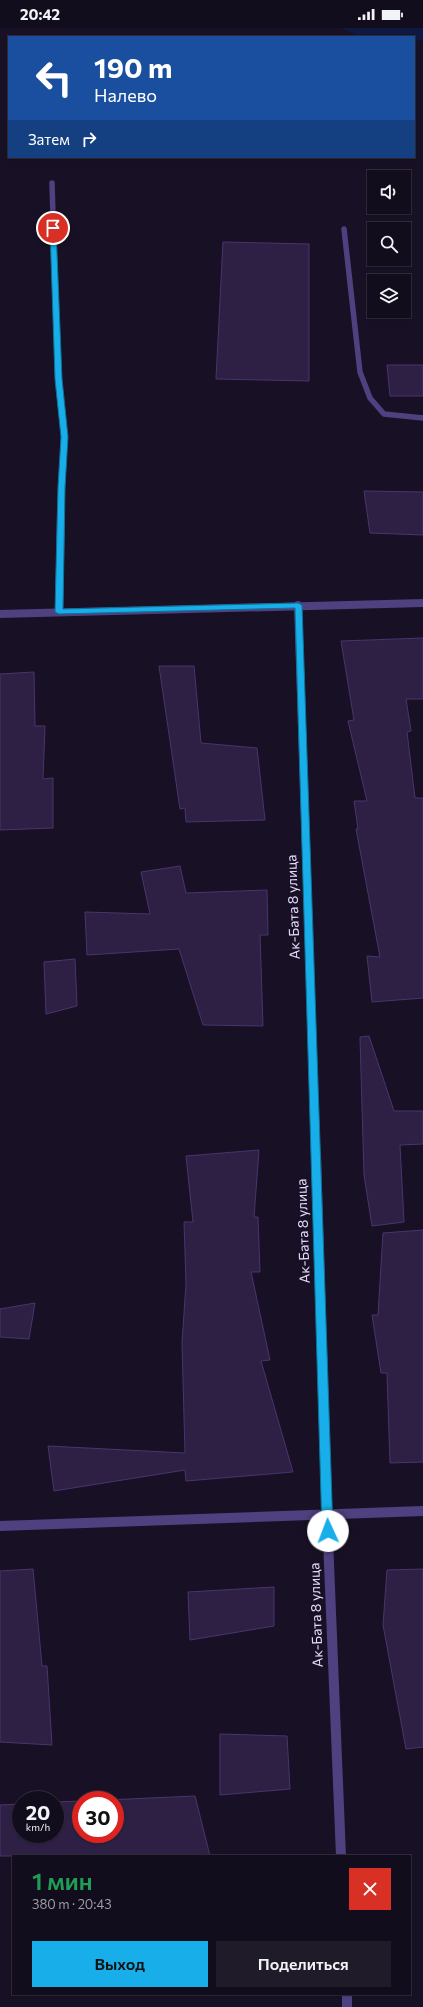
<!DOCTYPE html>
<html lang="ru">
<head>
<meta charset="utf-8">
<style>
	:root { --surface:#120d1c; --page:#1f1b29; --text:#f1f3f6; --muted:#9c9ca3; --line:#312d3b; --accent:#17aee9 }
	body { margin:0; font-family:Commissioner,sans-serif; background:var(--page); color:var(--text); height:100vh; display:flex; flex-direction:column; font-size:15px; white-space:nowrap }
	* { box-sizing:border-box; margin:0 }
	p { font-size:13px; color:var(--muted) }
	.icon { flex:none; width:22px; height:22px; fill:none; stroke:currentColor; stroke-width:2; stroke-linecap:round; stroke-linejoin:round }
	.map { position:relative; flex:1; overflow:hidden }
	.sheet { position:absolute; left:12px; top:1827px; width:399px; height:140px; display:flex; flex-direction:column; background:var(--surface); border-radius:0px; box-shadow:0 1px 3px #0004,0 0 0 1px var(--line) }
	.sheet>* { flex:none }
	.banner { position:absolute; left:8px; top:8px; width:407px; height:122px; border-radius:0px; box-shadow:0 1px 3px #0004,0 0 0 1px var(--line); background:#1a4fa0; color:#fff; overflow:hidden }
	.tools { position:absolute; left:367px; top:142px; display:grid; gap:8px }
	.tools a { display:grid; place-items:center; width:44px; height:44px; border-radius:0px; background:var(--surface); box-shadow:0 1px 3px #0004,0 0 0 1px var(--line); font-size:20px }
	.speed { position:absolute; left:12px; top:1763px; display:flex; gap:8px; font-size:20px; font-weight:700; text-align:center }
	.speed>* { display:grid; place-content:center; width:52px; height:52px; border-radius:50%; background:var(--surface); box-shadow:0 1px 3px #0004,0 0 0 1px var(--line); line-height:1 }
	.speed small { font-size:10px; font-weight:400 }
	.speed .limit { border:6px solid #d22; background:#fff; color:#111 }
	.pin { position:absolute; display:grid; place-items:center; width:34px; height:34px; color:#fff; margin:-17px; border:2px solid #fff; border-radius:50%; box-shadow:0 1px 4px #0007 }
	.me { position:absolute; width:44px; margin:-22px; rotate:358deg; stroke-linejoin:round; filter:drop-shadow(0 0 3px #0008) }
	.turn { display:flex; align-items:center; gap:14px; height:84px; padding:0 20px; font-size:18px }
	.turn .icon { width:52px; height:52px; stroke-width:2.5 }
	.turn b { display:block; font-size:28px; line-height:34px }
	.then { display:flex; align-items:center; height:38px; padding:0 20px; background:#0003; gap:8px; font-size:15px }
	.round { display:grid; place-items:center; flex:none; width:42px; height:42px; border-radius:0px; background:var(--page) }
	.head { display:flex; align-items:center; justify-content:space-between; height:68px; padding:0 20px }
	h1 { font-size:24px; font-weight:600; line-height:30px; color:#1e9e55 }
	.cta { display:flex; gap:8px; margin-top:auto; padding:8px 20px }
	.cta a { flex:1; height:46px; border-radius:0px; background:var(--accent); color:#111; font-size:16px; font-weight:600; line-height:46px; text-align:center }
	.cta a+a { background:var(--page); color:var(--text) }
	.status { display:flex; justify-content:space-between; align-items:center; height:28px; padding:0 20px; background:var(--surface); direction:ltr }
	.status svg { height:11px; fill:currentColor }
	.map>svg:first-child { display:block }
	.water { fill:#0f1840 }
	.building { fill:#2e1f44; stroke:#4a346e }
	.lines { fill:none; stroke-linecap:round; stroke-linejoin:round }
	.lane-far1 { stroke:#4f4180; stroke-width:5.5 }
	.lane { stroke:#4f4180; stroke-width:8 }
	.street-far1 { stroke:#4f4180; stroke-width:8 }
	.street { stroke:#4f4180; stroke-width:10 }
	.route { fill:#17aee9; stroke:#0f7197 }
	.labels { text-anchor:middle; stroke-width:4; stroke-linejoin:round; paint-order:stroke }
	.street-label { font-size:14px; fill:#e3d9fb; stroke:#181125 }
</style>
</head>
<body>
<div class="status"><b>20:42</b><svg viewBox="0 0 49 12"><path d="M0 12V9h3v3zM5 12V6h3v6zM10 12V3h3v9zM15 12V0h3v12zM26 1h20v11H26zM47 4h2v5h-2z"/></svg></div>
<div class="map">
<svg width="423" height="1979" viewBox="0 0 423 1979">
	<rect width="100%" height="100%" fill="#181125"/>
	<path class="water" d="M340,0H423V12L414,13V9H363Z"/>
	<path class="building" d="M223,214L309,216V353L216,351Z
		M387,337H423V368H390Z
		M364,463L423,464V507L370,505Z
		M423,610V671H406L411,703L407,704L415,770H423V970L372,974L367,928L380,929L356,801H358L354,773H367L348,693L354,692L341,613Z
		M159,638H194L201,715L257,720L265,792L186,794L185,780L180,781Z
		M34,644L35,698H45L43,751L53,750V800L0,802V646Z
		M180,838L186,865L267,862L268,907H260L263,998L203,997L179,921L87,927L85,884L150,886L141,844Z
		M75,931L77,978L46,986L44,934Z
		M369,1008L394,1083H423V1116L400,1117L404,1194L372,1198L364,1147L360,1009Z
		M259,1122L254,1189H258L260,1244H251L270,1332L261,1333L293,1444L186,1453L185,1442L54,1463L48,1418L185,1425L182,1315L186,1256L184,1194H193L186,1128Z
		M423,1202V1434L390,1435L387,1345H381L372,1287H378L383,1205Z
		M35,1275L29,1311L0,1309V1281Z
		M33,1541L42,1638H47L52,1717L0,1714V1543Z
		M423,1541V1719L406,1721L383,1597L387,1542Z
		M274,1559V1598L190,1612L188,1564Z
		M220,1706L287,1708L290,1761L220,1767Z
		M195,1768L210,1828H0V1777L21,1776V1806H55V1774L81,1773V1806H115V1772H106Z"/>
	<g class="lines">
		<path class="lane-far1" d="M52,155L58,351L65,409L61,485
			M344,201L360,344L370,370L384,386L423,390"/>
		<path class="lane" d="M59,584L61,484"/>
		<path class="street-far1" d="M298,577L316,1128
			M0,586L423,575"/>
		<path class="street" d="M316,1127L327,1487L341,1828
			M0,1498L423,1483
			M347,1966V1979"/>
	</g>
	<path class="route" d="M53,198L56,200L62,351L68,409L65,459L63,581L298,575L302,577L333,1503L332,1506L328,1508L324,1506L322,1503L295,580L59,586L55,584L58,459L61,409L55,351L50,200Z"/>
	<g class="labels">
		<g class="street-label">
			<text transform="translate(293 879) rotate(-92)" y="5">Ак-Бата 8 улица</text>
			<text transform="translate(303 1203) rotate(-92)" y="5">Ак-Бата 8 улица</text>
			<text transform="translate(316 1587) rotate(-92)" y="5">Ак-Бата 8 улица</text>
		</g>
	</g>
</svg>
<div class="tools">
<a><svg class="icon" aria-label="sound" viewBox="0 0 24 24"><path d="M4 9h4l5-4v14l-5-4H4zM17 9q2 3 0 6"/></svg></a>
<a><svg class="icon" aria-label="search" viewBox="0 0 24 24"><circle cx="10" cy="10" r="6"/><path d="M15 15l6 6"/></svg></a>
<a><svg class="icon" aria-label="layers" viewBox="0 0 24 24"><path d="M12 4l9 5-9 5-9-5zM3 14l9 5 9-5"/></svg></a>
</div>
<div class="speed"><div>20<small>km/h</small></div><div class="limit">30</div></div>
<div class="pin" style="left:53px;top:200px;background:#d93025"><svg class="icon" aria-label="arrive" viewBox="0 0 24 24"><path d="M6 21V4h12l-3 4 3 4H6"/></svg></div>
<svg class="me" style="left:328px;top:1503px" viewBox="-20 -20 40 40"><circle r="19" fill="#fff"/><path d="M0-13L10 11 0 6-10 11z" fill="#17aee9"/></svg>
<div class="banner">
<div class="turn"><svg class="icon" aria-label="left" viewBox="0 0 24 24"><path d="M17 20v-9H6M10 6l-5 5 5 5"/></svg><div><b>190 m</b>Налево</div></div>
<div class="then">Затем<svg class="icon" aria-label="right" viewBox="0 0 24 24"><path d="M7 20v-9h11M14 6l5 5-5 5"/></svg></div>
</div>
<section class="sheet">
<div class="head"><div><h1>1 мин</h1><p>380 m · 20:43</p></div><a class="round" style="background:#d93025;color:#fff"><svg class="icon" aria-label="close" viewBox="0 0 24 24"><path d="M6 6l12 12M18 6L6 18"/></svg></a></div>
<div class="cta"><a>Выход</a><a>Поделиться</a></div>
</section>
</div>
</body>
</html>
